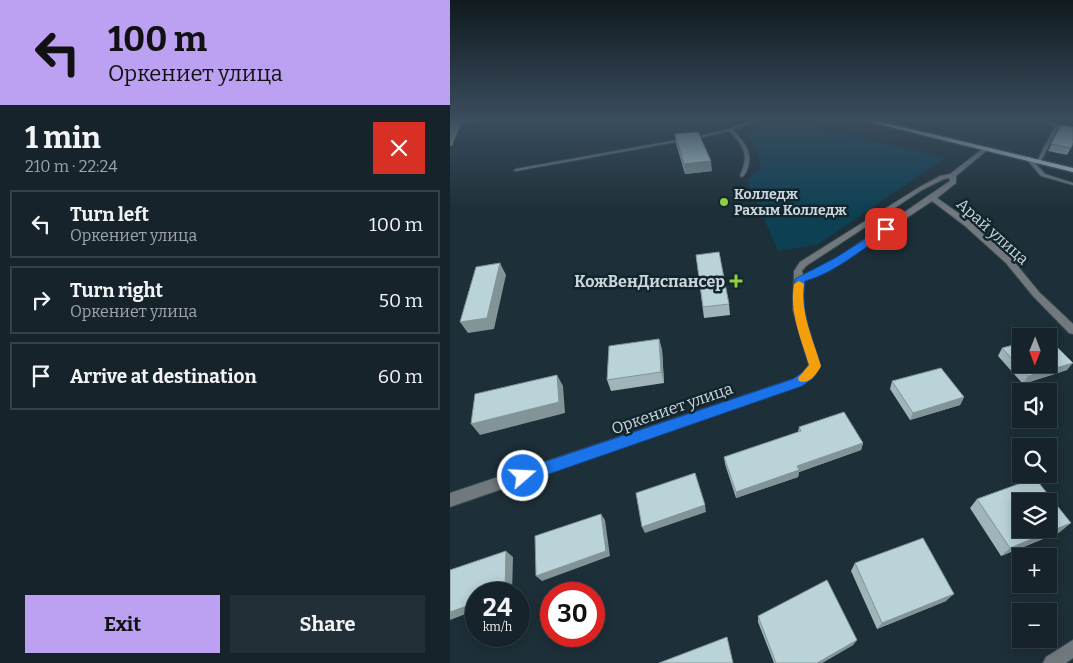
<!DOCTYPE html>
<html lang="en">
<head>
<meta charset="utf-8">
<style>
	:root { --surface:#16232a; --page:#232f36; --text:#f1f3f6; --muted:#9ea4a8; --line:#354047; --accent:#bca0f2 }
	body { margin:0; font-family:Bitter,serif; background:var(--page); color:var(--text); height:100vh; display:flex; flex-direction:column; font-size:19px; white-space:nowrap }
	* { box-sizing:border-box; margin:0 }
	p { font-size:16px; color:var(--muted) }
	.icon { flex:none; width:28px; height:28px; fill:none; stroke:currentColor; stroke-width:2; stroke-linecap:round; stroke-linejoin:round }
	.map { position:relative; flex:1; overflow:hidden }
	.sheet { display:flex; flex-direction:column; background:var(--surface); width:450px }
	.sheet>* { flex:none }
	.top-card { background:#bca0f2; color:#111; overflow:hidden }
	.needle { width:32px; rotate:181deg }
	.fabs { position:absolute; left:562px; top:328px; display:grid; gap:10px }
	.fabs a { display:grid; place-items:center; width:45px; height:45px; border-radius:0px; background:var(--surface); box-shadow:0 2px 12px #0003,0 0 0 1px var(--line); font-size:25px }
	.speed { position:absolute; left:15px; top:582px; display:flex; gap:10px; font-size:25px; font-weight:700; text-align:center }
	.speed>* { display:grid; place-content:center; width:65px; height:65px; border-radius:50%; background:var(--surface); box-shadow:0 2px 12px #0003,0 0 0 1px var(--line); line-height:1 }
	.speed small { font-size:12px; font-weight:400 }
	.speed .limit { border:8px solid #d22; background:#fff; color:#111 }
	.pin { position:absolute; display:grid; place-items:center; width:42px; height:42px; color:#fff; margin:-21px; border-radius:10px; box-shadow:0 2px 8px #0006 }
	.me { position:absolute; width:55px; margin:-28px; rotate:71deg; stroke-linejoin:round; filter:drop-shadow(0 0 4px #0008) }
	.turn { display:flex; align-items:center; gap:18px; height:105px; padding:0 25px; font-size:22px }
	.turn .icon { width:65px; height:65px; stroke-width:2.5 }
	.turn b { display:block; font-size:35px; line-height:42px }
	.round { display:grid; place-items:center; flex:none; width:52px; height:52px; border-radius:0px; background:var(--page) }
	.summary { display:flex; align-items:center; justify-content:space-between; height:85px; padding:0 25px }
	h1 { font-size:30px; font-weight:700; line-height:38px }
	.primary-button { display:flex; gap:10px; margin-top:auto; padding:10px 25px }
	.primary-button a { flex:1; height:58px; border-radius:0px; background:var(--accent); color:#111; font-size:20px; font-weight:700; line-height:58px; text-align:center }
	.primary-button a+a { background:var(--page); color:var(--text) }
	ul { padding:0; list-style:none }
	li { display:flex; align-items:center; gap:15px; height:68px; margin:0 10px 8px; padding:0 15px; border:2px solid var(--line); border-radius:0px }
	li div { flex:1 }
	li b { display:block; font-size:19px }
	li em { font-style:normal }
	main { display:flex; flex:1; min-height:0 }
	.map>svg:first-child { display:block }
	.green { fill:#0e4054 }
	.lines { fill:none; stroke-linecap:round; stroke-linejoin:round }
	.service-casing { stroke:#394a52; stroke-width:2 }
	.minor-casing { stroke:#394a52; stroke-width:2 }
	.primary-casing { stroke:#394a52; stroke-width:3 }
	.service { fill:#71787e; fill-rule:evenodd }
	.minor { fill:#71787e; fill-rule:evenodd }
	.primary { fill:#b6c4d1; fill-rule:evenodd }
	.wall { fill:#9fb5ba }
	.shaded-wall { fill:#829497 }
	.building { fill:#b9d3d8; stroke:#829497; fill-rule:evenodd }
	.route { fill:#1a73e8; stroke:#114b97 }
	.slow { fill:#f59e0b }
	.poi-dot { fill:#8ece43; stroke:#13252d; stroke-width:2 }
	.labels { text-anchor:middle; stroke-width:5; stroke-linejoin:round; paint-order:stroke }
	.far-poi-label { font-size:14px; font-weight:bold; fill:#cbd6dc; stroke:#13252d; text-anchor:start }
	.street-label { font-size:16px; fill:#cbd6dc; stroke:#13252d }
	.poi-label { font-size:16px; font-weight:bold; fill:#cbd6dc; stroke:#13252d; text-anchor:end }
</style>
</head>
<body>
<main>
<section class="sheet">
<div class="top-card">
<div class="turn"><svg class="icon" aria-label="left" viewBox="0 0 24 24"><path d="M17 20v-9H6M10 6l-5 5 5 5"/></svg><div><b>100 m</b>Оркениет улица</div></div>
</div>
<div class="summary"><div><h1>1 min</h1><p>210 m · 22:24</p></div><a class="round" style="background:#d93025;color:#fff"><svg class="icon" aria-label="close" viewBox="0 0 24 24"><path d="M6 6l12 12M18 6L6 18"/></svg></a></div>
<ul>
<li><svg class="icon" aria-label="left" viewBox="0 0 24 24"><path d="M17 20v-9H6M10 6l-5 5 5 5"/></svg><div><b>Turn left</b><p>Оркениет улица</p></div><em>100 m</em></li>
<li><svg class="icon" aria-label="right" viewBox="0 0 24 24"><path d="M7 20v-9h11M14 6l5 5-5 5"/></svg><div><b>Turn right</b><p>Оркениет улица</p></div><em>50 m</em></li>
<li><svg class="icon" aria-label="arrive" viewBox="0 0 24 24"><path d="M6 21V4h12l-3 4 3 4H6"/></svg><div><b>Arrive at destination</b></div><em>60 m</em></li>
</ul>
<div class="primary-button"><a>Exit</a><a>Share</a></div>
</section>
<div class="map">
<svg width="623" height="663" viewBox="0 0 623 663">
	<rect width="100%" height="100%" fill="#1d2f38"/>
	<path class="green" d="M326,119H330L495,158L367,245L328,251L297,180L311,168L307,150L295,132Z"/>
	<g class="lines">
		<g class="service-casing">
			<path id="service" d="M305,119H311L283,130C293,141 303,151 298,167C297,171 295,175 292,177L290,176C299,155 295,147 279,131L254,137L66,171L64,170L66,169L254,135L279,129Z
				M580,119L595,120L609,126L591,161L589,162L587,161L605,126L594,122Z
				M576,157H580L595,174L623,183V185L591,176L576,159Z"/>
		</g>
		<g class="minor-casing">
			<path id="minor" d="M535,147L540,148L506,176V183L487,198L521,222L562,259L589,292L623,324V334L619,333L583,296L556,263L515,226L482,201L388,264L371,274L353,281V310L370,366L361,379L352,385L0,507V493L344,379L353,373L359,365L343,310L344,271L350,262L468,188L490,176L500,174ZM499,178L500,181L390,256L374,266L353,275L352,271L356,266L472,190L494,179Z
				M623,640V658L616,663H593L596,657Z"/>
		</g>
		<g class="primary-casing">
			<path id="primary" d="M407,119H420L623,168V172Z"/>
		</g>
		<use href="#service" class="service"/>
		<use href="#minor" class="minor"/>
		<use href="#primary" class="primary"/>
	</g>
	<path class="wall" d="M611,125L621,148L617,155L598,151Z
		M225,134L262,171L235,174L226,144Z
		M246,255L279,304L280,315L254,318Z
		M209,339L212,350L214,383L161,391L157,380Z
		M552,348L617,370L573,384L548,356Z
		M442,381L514,397L510,405L460,420L440,389Z
		M349,427L413,443L411,450L349,472L348,477L286,498L275,464L274,457L348,432Z
		M527,499L610,532L551,556L520,508Z
		M405,563L496,601L427,629L401,571Z
		M308,616L407,640L403,645L372,663H324L308,622Z"/>
	<path class="shaded-wall" d="M2,119H52L11,124L2,146H0V124Z
		M184,119H199L184,121Z
		M261,161L262,171L235,174L234,164Z
		M50,263L56,275L44,329L18,333L10,322Z
		M209,339L212,350L214,383L211,372Z
		M623,363L617,370L573,384L578,376Z
		M107,375L113,386L115,413L30,435L21,424Z
		M514,397L510,405L460,420L463,413Z
		M413,443L411,450L349,472L348,477L286,498V492L347,466Z
		M255,505L256,512L195,533L192,527Z
		M151,514L155,520L160,556L92,581L86,576Z
		M621,523L610,532L551,556L560,548Z
		M56,551L63,557L62,594H52Z
		M504,594L496,601L427,629L432,623Z
		M26,603V610L0,620V612Z
		M407,640L403,645L372,663H367Z"/>
	<path class="building" d="M611,125L623,127V143L621,148L601,144Z
		M248,132L261,161L234,164L225,134Z
		M269,252L279,304L253,307L246,255Z
		M50,263L37,318L10,322L26,267Z
		M209,339L211,372L157,380L159,346Z
		M599,339L623,363L578,376L552,348L571,343V364H599Z
		M491,368L514,397L463,413L442,381Z
		M107,375L109,402L21,424L25,394Z
		M394,412L413,443L347,466L349,470L286,492L274,457L351,431L349,427Z
		M245,473L255,505L192,527L186,493Z
		M585,478L621,523L560,548L527,499ZM571,501H599V529H571Z
		M151,514L156,551L86,576L85,536Z
		M473,538L504,594L432,623L405,563Z
		M56,551L55,592L52,594H26V603L0,612V570Z
		M377,580L407,640L367,663H326L308,616Z
		M277,637L283,663H209Z"/>
	<linearGradient id="sky" x2="0" y2="1"><stop stop-color="#101a1f"/><stop offset="0.56" stop-color="#3a4d5e"/><stop offset="1" stop-color="#3a4d5e" stop-opacity="0"/></linearGradient>
	<rect width="623" height="212" fill="url(#sky)"/>
	<path class="route" d="M436,226L441,229L440,231C413,248 385,273 355,281C350,311 362,338 371,366L362,379L352,386L73,483L68,481L66,476L68,471L73,469L343,379L353,372L359,365C350,335 339,311 345,279L387,257Z"/>
	<path class="slow" d="M349,281L354,284C350,312 363,339 371,366C367,374 359,385 349,381L348,378L359,365C351,338 339,312 344,284Z"/>
	<g class="poi-dot">
		<circle cx="274" cy="202" r="5"/>
		<path d="M283.5 273.5h5v5h5v5h-5v5h-5v-5h-5v-5h5z"/>
	</g>
	<g class="labels">
		<g class="far-poi-label">
			<text x="284" y="199">Колледж<tspan x="284" dy="16">Рахым Колледж</tspan></text>
		</g>
		<g class="street-label">
			<text transform="translate(543 231) rotate(42)" y="6">Арай улица</text>
			<text transform="translate(222 408) rotate(-19)" y="6">Оркениет улица</text>
		</g>
		<g class="poi-label">
			<text x="275" y="287">КожВенДиспансер</text>
		</g>
	</g>
</svg>
<div class="fabs">
<a><svg class="needle" viewBox="-14 -14 28 28"><path d="M0-13l5 13h-10z" fill="#e53935"/><path d="M0 13l5-13h-10z" fill="#9ea4a8"/></svg></a>
<a><svg class="icon" aria-label="sound" viewBox="0 0 24 24"><path d="M4 9h4l5-4v14l-5-4H4zM17 9q2 3 0 6"/></svg></a>
<a><svg class="icon" aria-label="search" viewBox="0 0 24 24"><circle cx="10" cy="10" r="6"/><path d="M15 15l6 6"/></svg></a>
<a><svg class="icon" aria-label="layers" viewBox="0 0 24 24"><path d="M12 4l9 5-9 5-9-5zM3 14l9 5 9-5"/></svg></a>
<a>+</a>
<a>−</a>
</div>
<div class="speed"><div>24<small>km/h</small></div><div class="limit">30</div></div>
<div class="pin" style="left:436px;top:229px;background:#d93025"><svg class="icon" aria-label="arrive" viewBox="0 0 24 24"><path d="M6 21V4h12l-3 4 3 4H6"/></svg></div>
<svg class="me" style="left:73px;top:476px" viewBox="-20 -20 40 40"><circle r="17" fill="#1a73e8" stroke="#fff" stroke-width="3"/><path d="M0-11L8 9 0 5-8 9z" fill="#fff"/></svg>
</div>
</main>
</body>
</html>
